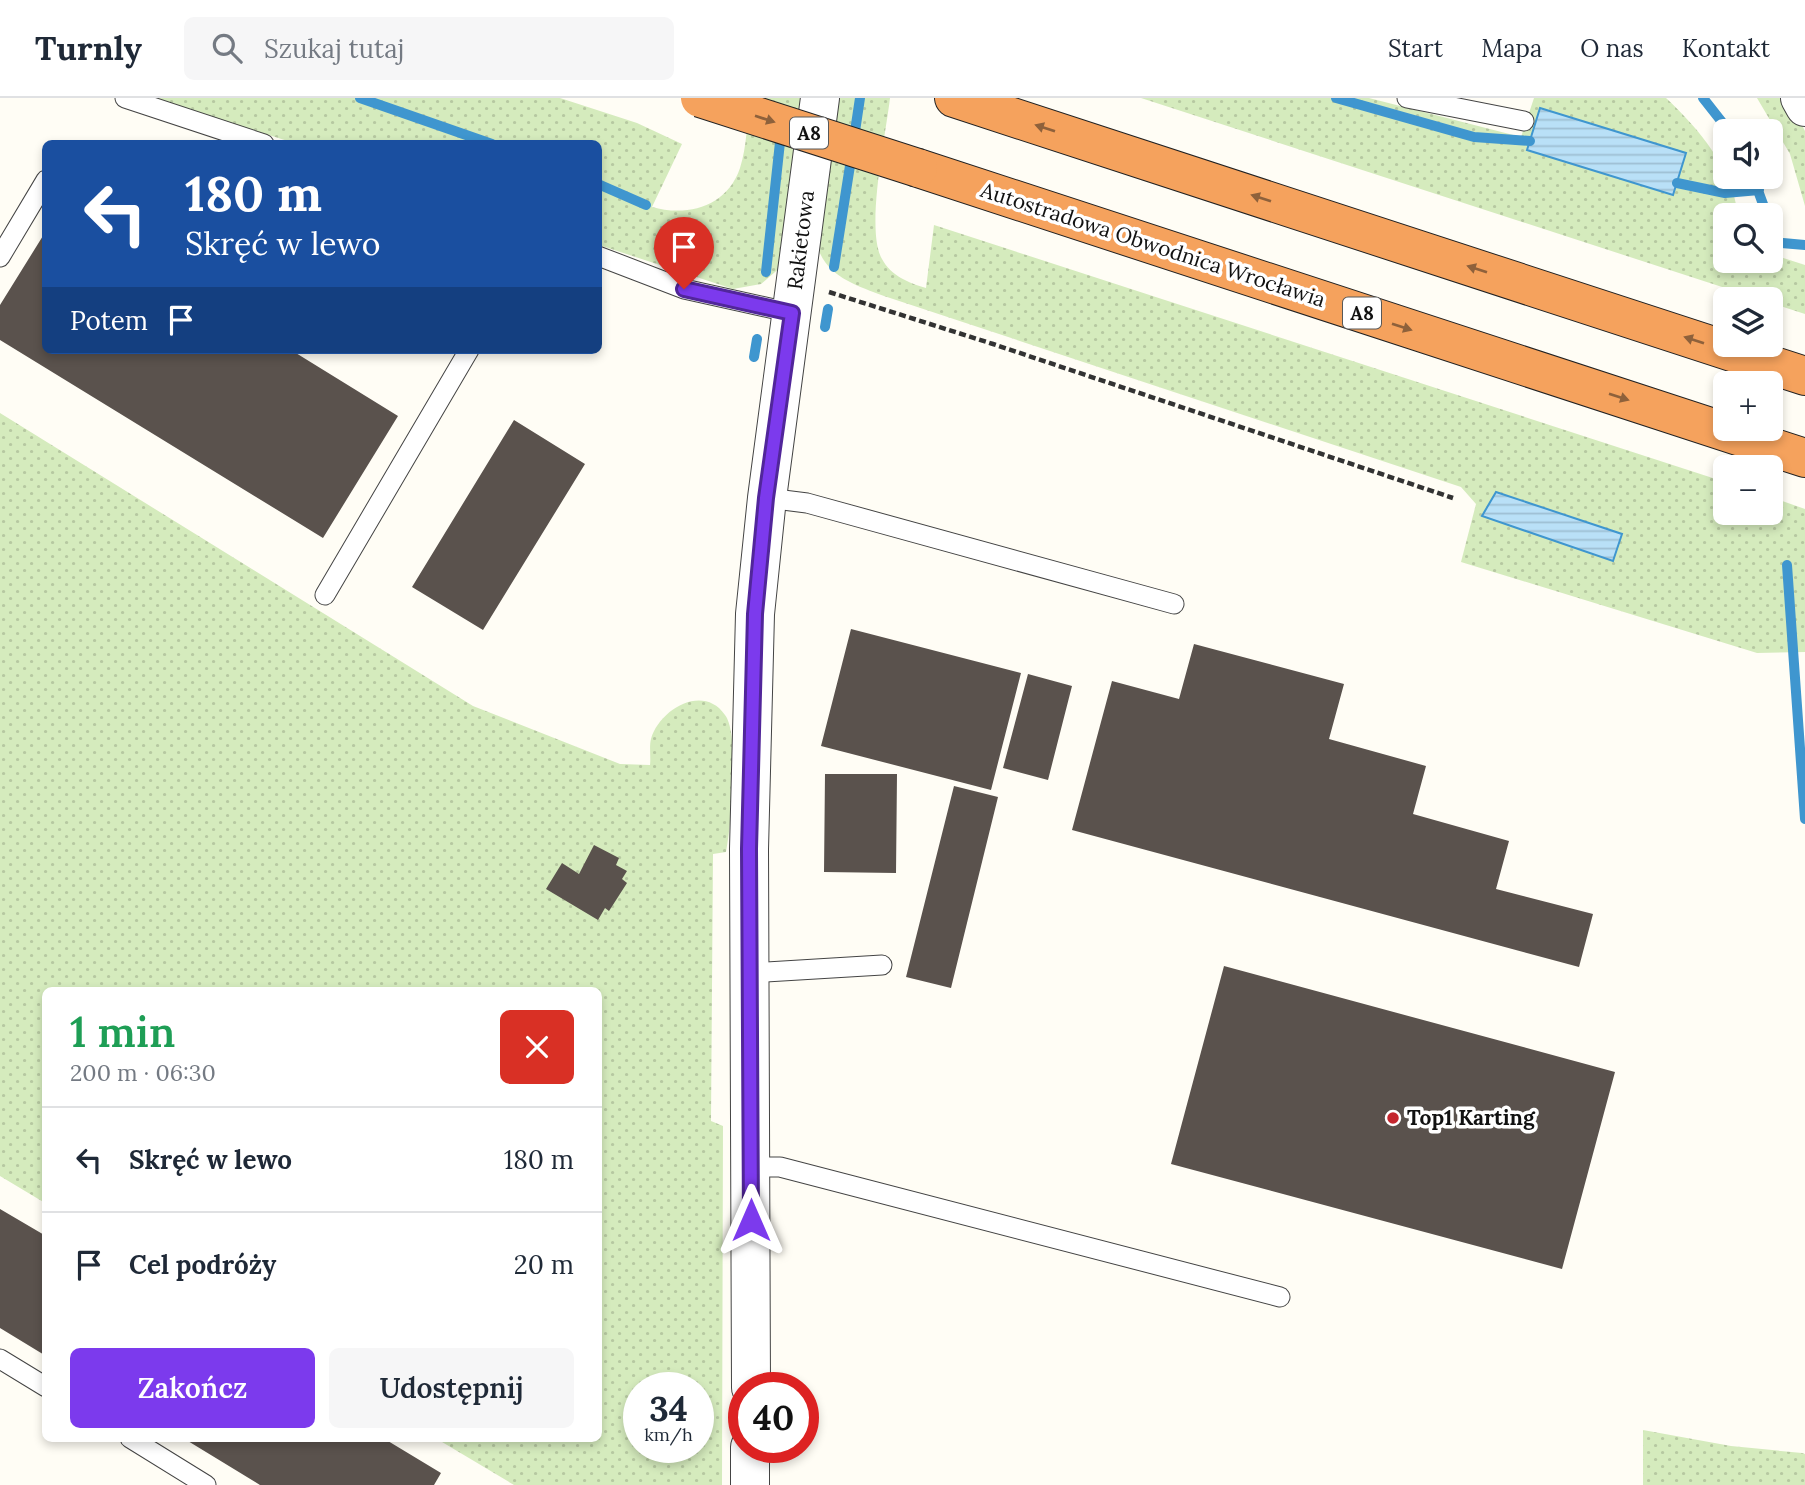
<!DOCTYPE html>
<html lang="pl">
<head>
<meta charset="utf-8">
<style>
	:root { --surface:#fff; --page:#f6f6f7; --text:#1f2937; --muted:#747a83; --line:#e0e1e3; --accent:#7c3aed }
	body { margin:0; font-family:Lora,serif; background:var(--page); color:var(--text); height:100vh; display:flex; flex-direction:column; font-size:26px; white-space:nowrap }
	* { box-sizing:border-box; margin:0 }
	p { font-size:23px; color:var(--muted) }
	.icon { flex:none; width:38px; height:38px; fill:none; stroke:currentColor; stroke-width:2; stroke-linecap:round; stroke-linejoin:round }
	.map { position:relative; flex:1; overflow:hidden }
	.panel { position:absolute; left:42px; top:889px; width:560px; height:455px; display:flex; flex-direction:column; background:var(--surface); border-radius:10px; box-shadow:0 4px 10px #0003 }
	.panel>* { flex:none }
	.hud { position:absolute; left:42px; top:42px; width:560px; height:214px; border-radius:10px; box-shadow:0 4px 10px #0003; background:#1a4fa0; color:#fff; overflow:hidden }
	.controls { position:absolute; left:1713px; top:21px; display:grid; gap:14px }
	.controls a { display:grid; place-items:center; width:70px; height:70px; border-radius:10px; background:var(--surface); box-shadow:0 4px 10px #0003; font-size:35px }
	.speed { position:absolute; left:623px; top:1274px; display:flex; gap:14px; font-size:35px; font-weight:700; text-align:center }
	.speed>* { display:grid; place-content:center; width:91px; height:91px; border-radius:50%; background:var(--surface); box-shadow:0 4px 10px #0003; line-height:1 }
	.speed small { font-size:18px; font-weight:400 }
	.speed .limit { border:10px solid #d22; background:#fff; color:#111 }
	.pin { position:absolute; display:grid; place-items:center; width:60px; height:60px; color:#fff; margin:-72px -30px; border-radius:50% 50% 50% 0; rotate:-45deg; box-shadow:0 0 7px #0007 }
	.pin .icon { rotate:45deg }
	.me { position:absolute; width:77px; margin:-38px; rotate:0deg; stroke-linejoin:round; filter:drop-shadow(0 0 5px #0008) }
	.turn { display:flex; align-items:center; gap:24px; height:147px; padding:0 28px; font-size:32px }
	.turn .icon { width:91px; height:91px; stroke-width:2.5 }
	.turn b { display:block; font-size:49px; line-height:60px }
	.then { display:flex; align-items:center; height:66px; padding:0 28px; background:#0003; gap:14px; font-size:26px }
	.round { display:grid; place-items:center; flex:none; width:74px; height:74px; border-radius:10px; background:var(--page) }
	.headline { display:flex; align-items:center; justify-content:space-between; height:119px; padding:0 28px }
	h1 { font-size:42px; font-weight:600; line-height:52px; color:#1e9e55 }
	.action { display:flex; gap:14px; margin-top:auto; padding:14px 28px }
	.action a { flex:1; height:80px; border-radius:10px; background:var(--accent); color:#fff; font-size:28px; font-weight:600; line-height:80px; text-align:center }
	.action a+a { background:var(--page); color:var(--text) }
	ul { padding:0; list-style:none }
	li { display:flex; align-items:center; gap:21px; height:105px; padding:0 28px; border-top:2px solid var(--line) }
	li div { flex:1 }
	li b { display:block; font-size:26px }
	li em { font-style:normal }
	header { display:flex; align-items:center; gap:42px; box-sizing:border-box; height:98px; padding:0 35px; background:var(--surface); border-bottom:2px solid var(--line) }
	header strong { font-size:33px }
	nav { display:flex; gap:38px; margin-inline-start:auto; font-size:24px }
	.search { width:490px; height:63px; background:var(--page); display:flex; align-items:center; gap:18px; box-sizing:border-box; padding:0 24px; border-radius:10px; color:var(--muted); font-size:26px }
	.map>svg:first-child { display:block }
	.grass { fill:url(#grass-dots); fill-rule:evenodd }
	.water { fill:url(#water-rules); stroke:#3f96cf; stroke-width:2 }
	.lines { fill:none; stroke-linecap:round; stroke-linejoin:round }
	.stream { stroke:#3f96cf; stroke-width:10 }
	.building { fill:#5a524d }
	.service-casing { stroke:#444; stroke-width:21 }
	.minor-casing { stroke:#444; stroke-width:40 }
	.tertiary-casing { stroke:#444; stroke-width:40 }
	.motorway-casing { stroke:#222; stroke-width:40 }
	.path { stroke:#333; stroke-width:4.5; stroke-dasharray:7 3.5; stroke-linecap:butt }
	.service { stroke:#fff; stroke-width:19 }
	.minor { stroke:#fff; stroke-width:38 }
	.tertiary { stroke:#fff; stroke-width:38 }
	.motorway { stroke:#f5a25d; stroke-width:38 }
	.motorway-bridge-casing { stroke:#222; stroke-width:40; stroke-linecap:butt }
	.motorway-bridge { stroke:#f5a25d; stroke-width:38 }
	.oneway { fill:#8e613b }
	.route-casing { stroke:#51269a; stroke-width:18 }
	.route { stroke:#7c3aed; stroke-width:12 }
	.poi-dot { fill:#c4262e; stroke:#fff; stroke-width:2.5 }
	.labels { text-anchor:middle; stroke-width:7; stroke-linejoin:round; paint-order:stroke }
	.shield { fill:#fff; stroke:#585858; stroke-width:2 }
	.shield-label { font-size:19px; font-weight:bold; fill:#111 }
	.street-label { font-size:21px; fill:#111; stroke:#fff }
	.poi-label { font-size:21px; font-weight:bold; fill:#111; stroke:#fff; text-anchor:start }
</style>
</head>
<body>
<header>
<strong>Turnly</strong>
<div class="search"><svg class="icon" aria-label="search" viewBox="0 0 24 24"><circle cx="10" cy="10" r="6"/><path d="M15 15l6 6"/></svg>Szukaj tutaj</div>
<nav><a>Start</a><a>Mapa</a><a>O nas</a><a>Kontakt</a></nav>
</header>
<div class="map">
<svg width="1805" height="1387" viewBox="0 0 1805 1387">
	<defs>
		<pattern id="grass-dots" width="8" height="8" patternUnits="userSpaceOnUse" patternTransform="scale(1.75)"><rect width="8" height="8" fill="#d5ebbd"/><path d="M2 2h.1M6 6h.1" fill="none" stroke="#b6c8a1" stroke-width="1.8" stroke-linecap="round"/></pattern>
		<pattern id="water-rules" width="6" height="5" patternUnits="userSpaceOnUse" patternTransform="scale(1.75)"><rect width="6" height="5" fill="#b9e0f7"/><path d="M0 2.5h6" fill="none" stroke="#9ebfd3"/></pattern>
	</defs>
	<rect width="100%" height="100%" fill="#fffdf5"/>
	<path class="grass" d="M152,0H560L637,25L682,46L652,109C687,119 727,109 740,70C747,49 747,22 750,0H805L782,168L761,186L733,191L599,147L598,46L294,45Z
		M837,0H890C886,36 865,132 882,161C891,178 909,185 926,190L934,127L1725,384L1726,415H1771V399L1805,411V554L1757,555L1461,464L1476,406L1461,389L884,198C858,188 830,180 819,153Z
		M1141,0H1369L1521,39L1534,0H1666C1700,32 1732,70 1738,117H1726V163H1771V156L1805,167V216L1771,205V201H1759Z
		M1757,0H1788L1805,33V108L1790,56Z
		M0,315L473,608L620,666L650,667C651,659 649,649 651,641C659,612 703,585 725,617C740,636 731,729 726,754L713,756L711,1023L723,1028L722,1387H514L437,1341L598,1340V892H46L45,1105L0,1078ZM639,1290H698V1349H639Z
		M1643,1332L1731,1348L1802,1355L1805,1356V1387H1643Z"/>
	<path class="water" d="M1540,10L1686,55L1673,97L1527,52Z
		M1496,394L1622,436L1613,463L1482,418Z"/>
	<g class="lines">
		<path class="stream" d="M360,0L492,46
			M1336,0L1474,39L1530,43
			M1703,0L1729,33
			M854,40L860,0
			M1753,79L1767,117
			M1677,85L1725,95L1759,92
			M598,86L646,107
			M1771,144L1805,147
			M834,169L852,55
			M766,174L781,35
			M825,229L828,211
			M754,259L757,241
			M1787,467L1805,721"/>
	</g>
	<path class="building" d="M46,133V252H291L398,318L323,440L0,242V207Z
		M514,322L585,366L483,532L412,489Z
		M851,531L1021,575L991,692L821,648Z
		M1194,546L1344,586L1329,641L1426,668L1413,716L1509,743L1496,791L1593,816L1579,869L1072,732L1112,583L1179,601Z
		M1028,576L1072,588L1048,682L1003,670Z
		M825,676H897L896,775L824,774Z
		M954,688L998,699L951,890L906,879Z
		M594,747L619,760L616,767L627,773L622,781L627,785L609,813L605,810L598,822L546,791L562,765L579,776Z
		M1224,868L1615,974L1562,1171L1171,1066Z
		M0,1111L46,1138V1258L0,1230Z
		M183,1340H383L441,1375L434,1387H260Z"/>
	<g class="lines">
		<g class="service-casing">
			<path id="service" d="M125,0L264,46
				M1407,0L1524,23
				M598,158L684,191L792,215
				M0,159L46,82
				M767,400L807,405L1174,506
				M325,497L469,252
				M749,875L882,867
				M751,1069H780L1280,1199
				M0,1261L46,1289
				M130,1340L206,1387"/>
		</g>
		<g class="minor-casing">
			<path id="minor" d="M1800,0L1805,9"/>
		</g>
		<g class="tertiary-casing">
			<path id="tertiary" d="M751,1290L749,751L755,516L767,400L820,0
				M750,1387V1349"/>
		</g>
		<g class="motorway-casing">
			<path id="motorway" d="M954,0L1805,278
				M918,70L1805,360"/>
		</g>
		<path class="path" d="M829,194L993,246L1453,400"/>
		<use href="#service" class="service"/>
		<use href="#minor" class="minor"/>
		<use href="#tertiary" class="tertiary"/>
		<use href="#motorway" class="motorway"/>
		<g class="motorway-bridge-casing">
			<path id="motorway-bridge" d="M700,0L918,70"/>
		</g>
		<use href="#motorway-bridge" class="motorway-bridge"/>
	</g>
	<defs><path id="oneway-solid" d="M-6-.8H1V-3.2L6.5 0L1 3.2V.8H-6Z" transform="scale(1.75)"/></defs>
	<g class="oneway">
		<use href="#oneway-solid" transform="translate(765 21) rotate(18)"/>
		<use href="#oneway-solid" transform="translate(1045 30) rotate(-162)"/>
		<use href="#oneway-solid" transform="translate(1261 100) rotate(-162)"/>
		<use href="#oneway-solid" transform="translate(1477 171) rotate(-162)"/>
		<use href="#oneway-solid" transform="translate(1402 229) rotate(18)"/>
		<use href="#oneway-solid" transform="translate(1694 242) rotate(-162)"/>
		<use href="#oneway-solid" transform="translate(1619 299) rotate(18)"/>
	</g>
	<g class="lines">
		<g class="route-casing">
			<path id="route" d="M684,191L792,215L766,400L755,516L749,751L751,1122"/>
		</g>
		<use href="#route" class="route"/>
	</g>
	<circle class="poi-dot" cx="1393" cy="1020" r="7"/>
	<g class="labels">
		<g class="shield">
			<rect x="790" y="19.5" width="38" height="31" rx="5"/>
			<rect x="1343" y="199.5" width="38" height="31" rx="5"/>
		</g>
		<g class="shield-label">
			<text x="809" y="42">A8</text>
			<text x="1362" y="222">A8</text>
		</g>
		<g class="street-label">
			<text transform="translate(801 142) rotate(-83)" y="7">Rakietowa</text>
			<text transform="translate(1153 147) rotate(18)" y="7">Autostradowa Obwodnica Wrocławia</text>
		</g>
		<g class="poi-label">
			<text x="1407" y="1027">Top1 Karting</text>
		</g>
	</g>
</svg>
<div class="controls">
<a><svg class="icon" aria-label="sound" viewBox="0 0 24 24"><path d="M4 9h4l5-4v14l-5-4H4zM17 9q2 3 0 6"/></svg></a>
<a><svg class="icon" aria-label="search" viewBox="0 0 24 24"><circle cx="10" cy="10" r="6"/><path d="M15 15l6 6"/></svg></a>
<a><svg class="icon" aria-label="layers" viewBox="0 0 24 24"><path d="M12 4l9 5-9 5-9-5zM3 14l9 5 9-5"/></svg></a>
<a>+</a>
<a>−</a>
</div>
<div class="speed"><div>34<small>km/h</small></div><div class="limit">40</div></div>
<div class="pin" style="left:684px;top:191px;background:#d93025"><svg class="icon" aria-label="arrive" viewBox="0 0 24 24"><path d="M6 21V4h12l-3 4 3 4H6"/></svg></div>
<svg class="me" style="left:751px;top:1122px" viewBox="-20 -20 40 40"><path d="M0-17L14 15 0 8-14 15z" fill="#7c3aed" stroke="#fff" stroke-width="4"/></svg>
<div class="hud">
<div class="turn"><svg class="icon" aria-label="left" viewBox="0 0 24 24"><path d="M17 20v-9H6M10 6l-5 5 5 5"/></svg><div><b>180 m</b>Skręć w lewo</div></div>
<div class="then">Potem<svg class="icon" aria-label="arrive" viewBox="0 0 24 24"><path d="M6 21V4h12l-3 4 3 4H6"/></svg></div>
</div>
<section class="panel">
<div class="headline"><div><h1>1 min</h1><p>200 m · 06:30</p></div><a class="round" style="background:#d93025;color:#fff"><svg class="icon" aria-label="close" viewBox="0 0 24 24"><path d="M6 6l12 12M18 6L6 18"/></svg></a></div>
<ul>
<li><svg class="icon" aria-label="left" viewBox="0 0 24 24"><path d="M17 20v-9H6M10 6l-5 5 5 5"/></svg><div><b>Skręć w lewo</b></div><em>180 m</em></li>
<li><svg class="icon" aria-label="arrive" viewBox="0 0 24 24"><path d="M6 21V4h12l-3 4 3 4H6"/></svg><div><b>Cel podróży</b></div><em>20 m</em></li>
</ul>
<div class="action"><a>Zakończ</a><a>Udostępnij</a></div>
</section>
</div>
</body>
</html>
